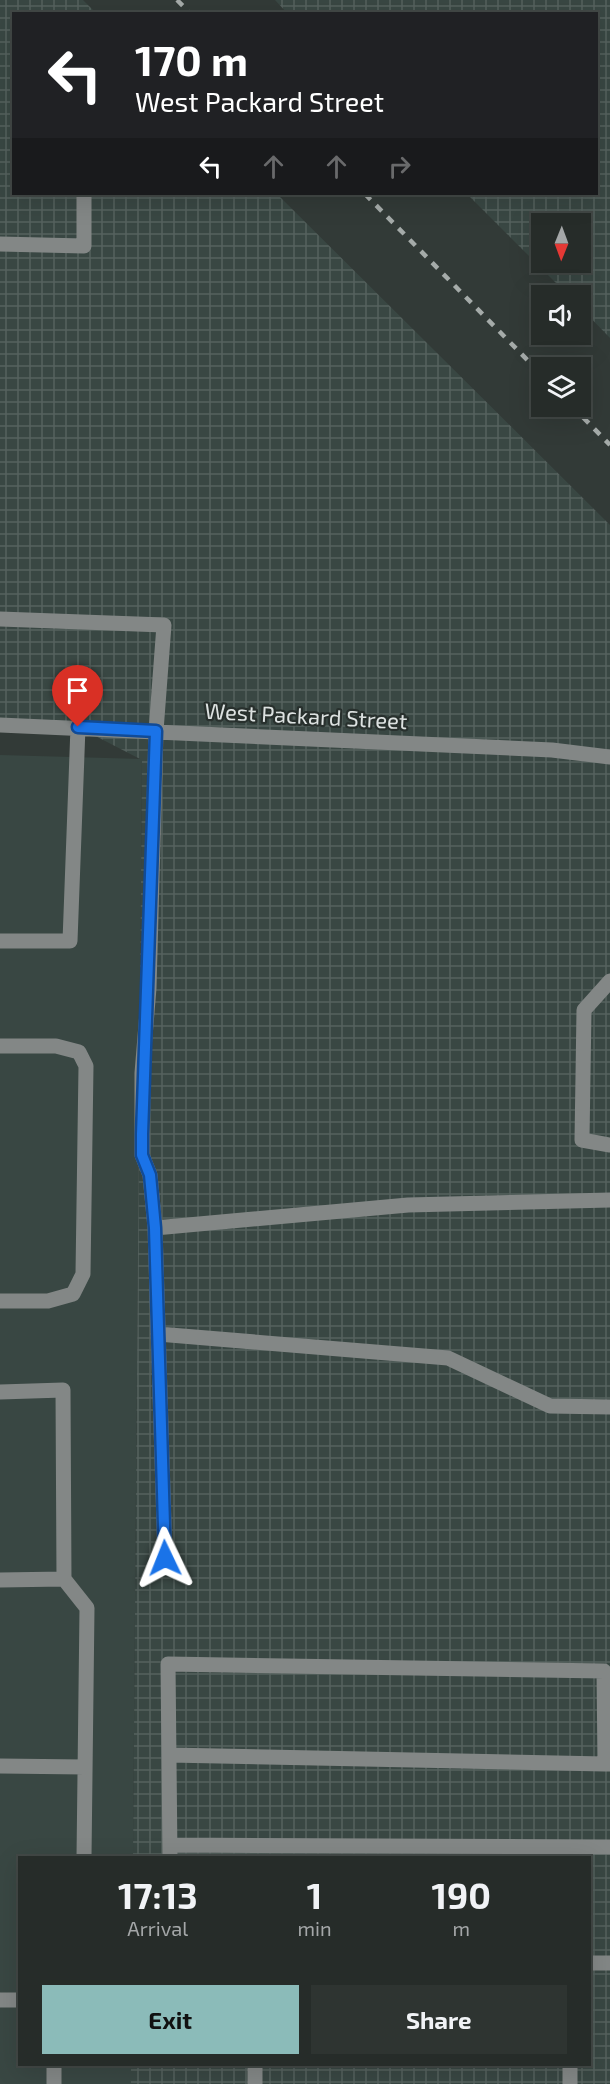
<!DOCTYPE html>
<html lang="en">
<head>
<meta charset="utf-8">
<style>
	:root { --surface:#262c29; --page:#2e3431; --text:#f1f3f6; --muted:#a4a7a8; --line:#424846; --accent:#8bbbb9 }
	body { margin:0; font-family:"Exo 2",sans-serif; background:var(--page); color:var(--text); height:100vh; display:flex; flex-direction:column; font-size:22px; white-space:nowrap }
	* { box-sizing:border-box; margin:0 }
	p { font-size:20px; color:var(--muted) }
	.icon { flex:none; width:33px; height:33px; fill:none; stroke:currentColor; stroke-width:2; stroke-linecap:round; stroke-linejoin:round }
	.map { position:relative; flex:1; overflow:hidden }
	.side { position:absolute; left:18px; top:1856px; width:573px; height:210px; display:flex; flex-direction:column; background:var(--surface); border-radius:0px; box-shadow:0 6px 24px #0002,0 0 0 2px var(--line) }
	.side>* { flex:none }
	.hud { position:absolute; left:12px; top:12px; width:586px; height:183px; border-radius:0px; box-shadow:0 6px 24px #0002,0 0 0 2px var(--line); background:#202124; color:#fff; overflow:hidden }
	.needle { width:39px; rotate:181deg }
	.buttons { position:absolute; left:531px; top:213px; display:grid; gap:12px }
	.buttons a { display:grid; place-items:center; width:60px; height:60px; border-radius:0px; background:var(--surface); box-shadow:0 6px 24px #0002,0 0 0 2px var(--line); font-size:30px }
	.pin { position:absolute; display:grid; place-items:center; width:51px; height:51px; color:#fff; margin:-62px -26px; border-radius:50% 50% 50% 0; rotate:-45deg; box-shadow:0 0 6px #0007 }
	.pin .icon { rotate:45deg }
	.me { position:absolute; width:66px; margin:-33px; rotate:358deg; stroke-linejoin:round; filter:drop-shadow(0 0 4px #0008) }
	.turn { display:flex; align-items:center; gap:21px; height:126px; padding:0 24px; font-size:27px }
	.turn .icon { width:78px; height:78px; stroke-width:2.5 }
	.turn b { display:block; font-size:42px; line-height:51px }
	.lanes { display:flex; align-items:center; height:57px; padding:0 24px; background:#0003; justify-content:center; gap:30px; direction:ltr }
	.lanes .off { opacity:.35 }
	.eta { display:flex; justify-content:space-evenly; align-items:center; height:102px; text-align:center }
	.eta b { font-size:36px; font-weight:700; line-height:42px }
	.button { display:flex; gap:12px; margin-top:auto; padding:12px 24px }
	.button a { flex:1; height:69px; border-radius:0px; background:var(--accent); color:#111; font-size:24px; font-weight:700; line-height:69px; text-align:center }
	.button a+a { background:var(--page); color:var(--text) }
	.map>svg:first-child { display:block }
	.built { fill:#394743 }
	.industrial { fill:url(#industrial-grid); fill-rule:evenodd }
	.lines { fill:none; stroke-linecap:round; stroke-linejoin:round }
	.minor { stroke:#838786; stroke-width:15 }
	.rail { stroke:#a5aba9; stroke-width:4.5; stroke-dasharray:8 8; stroke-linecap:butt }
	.route-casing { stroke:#114b97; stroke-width:15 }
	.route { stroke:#1a73e8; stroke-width:10 }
	.labels { text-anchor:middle; stroke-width:4.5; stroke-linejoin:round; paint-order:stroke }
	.street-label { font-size:22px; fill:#dde2e1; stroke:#28302d }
</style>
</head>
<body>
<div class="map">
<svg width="610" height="2084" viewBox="0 0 610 2084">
	<defs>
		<pattern id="industrial-grid" width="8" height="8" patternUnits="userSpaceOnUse" patternTransform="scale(1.5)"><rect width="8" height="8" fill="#394743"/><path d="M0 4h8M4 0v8" fill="none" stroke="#55615e"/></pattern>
	</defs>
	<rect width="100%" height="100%" fill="#323a37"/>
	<path class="built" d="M0,755L142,759L133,1857H20V2064H131V2084H0Z"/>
	<path class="industrial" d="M0,0H83L96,13L14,14V194H277L610,525V2084H131V2064H590V1857H133L142,760L78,727L0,725Z
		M275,0H610V338L581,308L580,296L568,295L467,194H597V14H288ZM542,224H580V262H542Z"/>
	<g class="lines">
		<path class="minor" d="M0,244L84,246V194
			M0,619L164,625L156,731L149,988L142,1073V1155L150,1175L155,1228L165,1558
			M0,725L552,750L610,757
			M0,941H70L78,727
			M610,981L584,1010L582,1140L610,1145
			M0,1046H56L79,1052L86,1066L83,1274L73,1294L48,1301H0
			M155,1228L408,1205L610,1200
			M158,1334L448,1358L550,1406L610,1407
			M0,1392L63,1390L64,1579L87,1608L84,1857
			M0,1580L64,1579
			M169,1755L605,1764
			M0,1766L85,1767
			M170,1845L610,1847
			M170,1857L168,1664L604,1671L605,1764H610
			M590,1963H610
			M0,2000H20
			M255,2064V2084
			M570,2064V2084
			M54,2084V2064"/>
		<path class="rail" d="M177,0L191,14
			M365,194L542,375
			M572,406L610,445"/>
	</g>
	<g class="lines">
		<g class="route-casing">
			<path id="route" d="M78,727L156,731L142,1134V1155L150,1175L155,1228L165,1558"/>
		</g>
		<use href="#route" class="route"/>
	</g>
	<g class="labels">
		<g class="street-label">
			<text transform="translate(306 716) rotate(3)" y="8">West Packard Street</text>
		</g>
	</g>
</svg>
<div class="buttons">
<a><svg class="needle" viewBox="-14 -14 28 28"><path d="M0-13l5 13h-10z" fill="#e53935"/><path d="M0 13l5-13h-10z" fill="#a4a7a8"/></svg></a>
<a><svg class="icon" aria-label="sound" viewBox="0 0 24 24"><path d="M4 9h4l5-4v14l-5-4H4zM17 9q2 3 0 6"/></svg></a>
<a><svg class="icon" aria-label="layers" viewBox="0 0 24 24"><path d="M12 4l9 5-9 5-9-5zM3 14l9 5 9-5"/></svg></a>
</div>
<div class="pin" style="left:78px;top:727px;background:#d93025"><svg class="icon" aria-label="arrive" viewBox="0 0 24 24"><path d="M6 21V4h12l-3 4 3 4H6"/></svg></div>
<svg class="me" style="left:165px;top:1558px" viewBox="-20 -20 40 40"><path d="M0-17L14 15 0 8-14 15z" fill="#1a73e8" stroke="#fff" stroke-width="4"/></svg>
<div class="hud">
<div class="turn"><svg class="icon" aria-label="left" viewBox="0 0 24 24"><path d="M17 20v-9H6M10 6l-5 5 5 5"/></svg><div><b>170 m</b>West Packard Street</div></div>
<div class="lanes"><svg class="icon" aria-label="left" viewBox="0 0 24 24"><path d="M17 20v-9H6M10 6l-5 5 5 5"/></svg><svg class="icon off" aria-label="ahead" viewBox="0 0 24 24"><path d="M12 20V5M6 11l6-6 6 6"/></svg><svg class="icon off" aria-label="ahead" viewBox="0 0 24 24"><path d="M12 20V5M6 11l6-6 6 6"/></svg><svg class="icon off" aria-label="right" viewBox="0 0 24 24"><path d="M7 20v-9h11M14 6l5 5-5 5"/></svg></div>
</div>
<section class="side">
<div class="eta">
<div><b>17:13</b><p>Arrival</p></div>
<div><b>1</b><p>min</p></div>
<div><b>190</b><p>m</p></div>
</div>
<div class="button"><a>Exit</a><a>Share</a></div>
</section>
</div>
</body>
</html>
